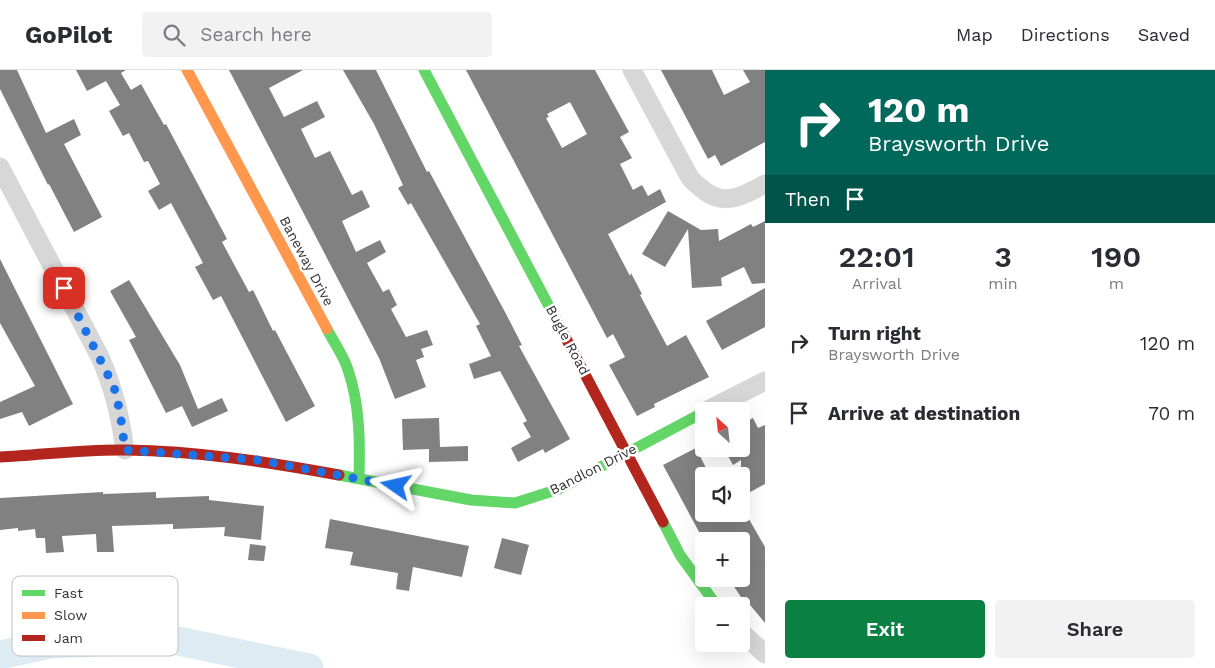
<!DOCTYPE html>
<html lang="en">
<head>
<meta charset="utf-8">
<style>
	:root { --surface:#fff; --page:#f2f2f3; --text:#2b2b33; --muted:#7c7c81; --line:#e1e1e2; --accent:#0b8043 }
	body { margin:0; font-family:"Work Sans",sans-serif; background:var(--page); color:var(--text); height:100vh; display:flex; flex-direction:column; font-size:19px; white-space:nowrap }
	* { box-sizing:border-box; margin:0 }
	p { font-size:16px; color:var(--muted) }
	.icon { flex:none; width:28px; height:28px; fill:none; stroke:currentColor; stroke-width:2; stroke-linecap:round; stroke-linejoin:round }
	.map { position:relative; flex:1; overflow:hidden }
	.drawer { display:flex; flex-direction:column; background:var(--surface); width:450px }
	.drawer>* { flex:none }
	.banner { background:#00695c; color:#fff; overflow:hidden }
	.needle { width:32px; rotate:333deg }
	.buttons { position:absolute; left:695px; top:332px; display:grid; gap:10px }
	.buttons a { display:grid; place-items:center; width:55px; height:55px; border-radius:5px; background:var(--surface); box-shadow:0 5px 20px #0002; font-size:25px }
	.pin { position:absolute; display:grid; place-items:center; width:42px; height:42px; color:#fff; margin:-21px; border-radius:10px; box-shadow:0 2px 8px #0006 }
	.me { position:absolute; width:55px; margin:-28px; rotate:281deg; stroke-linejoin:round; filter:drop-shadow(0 0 4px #0008) }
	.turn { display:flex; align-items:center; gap:18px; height:105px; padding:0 20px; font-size:22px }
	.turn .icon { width:65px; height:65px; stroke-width:2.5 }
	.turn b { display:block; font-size:35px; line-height:42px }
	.then { display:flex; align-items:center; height:48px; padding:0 20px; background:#0003; gap:10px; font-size:19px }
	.eta { display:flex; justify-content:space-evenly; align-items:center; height:85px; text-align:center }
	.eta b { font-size:30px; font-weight:600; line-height:35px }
	.action { display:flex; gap:10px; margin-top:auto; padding:10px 20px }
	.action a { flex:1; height:58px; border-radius:5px; background:var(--accent); color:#fff; font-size:20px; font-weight:600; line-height:58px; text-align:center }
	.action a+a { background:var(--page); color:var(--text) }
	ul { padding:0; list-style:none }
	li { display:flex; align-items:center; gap:15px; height:70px; padding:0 20px }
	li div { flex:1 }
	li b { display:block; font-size:19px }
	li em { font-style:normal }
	header { display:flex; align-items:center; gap:30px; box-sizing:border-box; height:70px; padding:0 25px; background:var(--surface); border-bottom:1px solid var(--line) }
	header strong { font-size:24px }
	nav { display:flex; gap:28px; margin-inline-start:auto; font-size:18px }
	.search { width:350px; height:45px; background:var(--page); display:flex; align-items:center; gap:12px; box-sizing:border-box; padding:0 18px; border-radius:5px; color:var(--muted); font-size:19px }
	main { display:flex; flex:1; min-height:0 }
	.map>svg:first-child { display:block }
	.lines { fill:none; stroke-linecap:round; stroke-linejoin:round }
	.river { stroke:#ddebf3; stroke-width:29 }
	.building { fill:#818181; fill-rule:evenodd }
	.street { stroke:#d7d7d7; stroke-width:19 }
	.fast { stroke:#63d668; stroke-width:11 }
	.slow { stroke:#ff974d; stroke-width:11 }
	.jam { stroke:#b3261e; stroke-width:11 }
	.route { stroke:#1a73e8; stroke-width:9; stroke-dasharray:0 16.2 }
	.labels { text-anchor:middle; stroke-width:5; stroke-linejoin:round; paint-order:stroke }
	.street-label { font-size:14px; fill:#333; stroke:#fff }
	.key { fill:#fff; stroke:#c2c2c2; stroke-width:1 }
	.key-label { font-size:14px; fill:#333 }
</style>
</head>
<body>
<header>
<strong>GoPilot</strong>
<div class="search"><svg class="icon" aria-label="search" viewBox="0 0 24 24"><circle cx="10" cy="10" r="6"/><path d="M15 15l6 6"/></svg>Search here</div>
<nav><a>Map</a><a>Directions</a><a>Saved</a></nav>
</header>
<main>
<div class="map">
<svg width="765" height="598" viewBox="0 0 765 598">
	<rect width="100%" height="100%" fill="#fff"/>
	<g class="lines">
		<path class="river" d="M0,585L50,574L168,569L309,598"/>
	</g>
	<path class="building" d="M0,0H17L46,63L74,49L81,65L64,74L102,147L74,162L49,114L48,115L0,19Z
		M76,0H126L121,3L131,20L141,14L164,55L166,54L227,169L222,172L249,222L253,220L273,261L275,260L315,336L286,352L221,226L213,230L195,197L203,193L171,133L159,140L148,121L160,114L148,91L144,92L129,63L123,66L109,41L120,35L106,11L87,21Z
		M229,0H303L269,18L284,47L317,31L325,47L301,59L315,88L330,81L352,125L362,120L370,137L342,151L356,182L380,170L386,182L367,193L383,222L389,219L397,235L391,239L406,267L427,260L433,275L421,279L424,287L416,290L426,317L395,329L379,288Z
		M343,0H376L427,102L429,101L505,242L522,275L519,276L570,369L545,383L543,379L518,392L511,378L531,367L523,353L527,351L500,301L474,309L469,294L491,286L476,256L480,254L411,133L408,135L398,118L403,115L374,54Z
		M466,0H595L629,62L620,67L632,88L620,94L633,120L642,115L648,126L660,119L666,132L608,164L630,206L631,203L642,224L640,225L667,276L686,265L709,307L654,334L655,337L637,346L609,295L625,287L613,264L607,268ZM570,32L587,64L562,78L546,48L549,47L547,44Z
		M661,0H712L724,25L750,12L743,0H765V72L721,96L715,85L708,89Z
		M668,141L701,160L718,159L719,171L751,154L753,157L765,151V213L752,214L744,197L721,208L722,216L692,218L688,159L665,197L642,184Z
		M0,189L73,334L29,356L22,342L0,349V332L35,316L0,253Z
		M129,210L180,295L198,339L222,328L228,341L192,357L182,336L166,343L129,270L136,267L110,221Z
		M765,218V257L722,280L706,251Z
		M439,348L440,377L468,376V391L429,392V379L403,380L402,349Z
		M753,348L758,358L765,355V414L741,427V390L733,395L724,379H741V354Z
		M696,378L710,406H704V444H746L765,477V553L745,529L743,530L731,512L741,509V471H704L663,395Z
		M103,422V424L156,422V428L209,426V430L264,436L261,470L224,466L225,457L173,459V454L112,456L114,482H97L96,464L62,466L64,482L46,483L45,468H36L35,459L18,461V458L0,460V428Z
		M330,449L469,476L462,507L413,497L409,521L396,519L398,503L350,495L353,482L325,478Z
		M502,468L529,475L521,505L494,498Z
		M250,474L266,476L264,491L248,490Z"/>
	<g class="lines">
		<path class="street" d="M632,0L690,108C718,137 732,132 765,114
			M0,97L100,287C114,319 120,345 125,380
			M706,341L765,311
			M741,562L765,584"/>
		<path class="fast" d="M424,0L561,259
			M327,259C334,273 344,286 348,300C360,335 360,372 359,408
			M339,405L471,430L515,433L559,419L704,342
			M663,452L680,485L717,536"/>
		<path class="slow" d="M187,0L327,259"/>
		<path class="jam" d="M561,259L663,452
			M0,387C42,385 84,379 126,380C198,381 268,392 339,405"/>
	</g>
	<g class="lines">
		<path class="route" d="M64,218L114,317L120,342L125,380L258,390L396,416"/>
	</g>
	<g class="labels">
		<g class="street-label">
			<text transform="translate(307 191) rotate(62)" y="5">Baneway Drive</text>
			<text transform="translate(568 270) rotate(62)" y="5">Bugle Road</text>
			<text transform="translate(593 399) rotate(-27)" y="5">Bandlon Drive</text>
		</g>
	</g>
	<rect x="12" y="506" width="166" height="80" rx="8" class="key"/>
	<rect x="22" y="520" width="23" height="6" fill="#63d668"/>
	<rect x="22" y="542" width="23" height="7" fill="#ff974d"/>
	<rect x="22" y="565" width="23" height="6" fill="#b3261e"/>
	<g class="key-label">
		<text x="54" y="528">Fast</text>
		<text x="54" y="550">Slow</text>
		<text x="54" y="573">Jam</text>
	</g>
</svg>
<div class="buttons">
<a><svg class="needle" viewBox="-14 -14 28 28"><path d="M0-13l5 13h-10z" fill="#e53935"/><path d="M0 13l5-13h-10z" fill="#7c7c81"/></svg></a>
<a><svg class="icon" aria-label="sound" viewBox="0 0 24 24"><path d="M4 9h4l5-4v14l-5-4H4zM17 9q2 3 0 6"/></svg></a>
<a>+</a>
<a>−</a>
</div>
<div class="pin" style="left:64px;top:218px;background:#d93025"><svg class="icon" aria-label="arrive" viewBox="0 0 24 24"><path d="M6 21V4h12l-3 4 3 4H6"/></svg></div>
<svg class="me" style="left:396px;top:416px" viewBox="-20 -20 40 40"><path d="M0-17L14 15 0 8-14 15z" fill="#1a73e8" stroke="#fff" stroke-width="4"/></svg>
</div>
<section class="drawer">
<div class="banner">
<div class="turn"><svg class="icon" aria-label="right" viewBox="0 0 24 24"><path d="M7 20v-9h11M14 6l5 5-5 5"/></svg><div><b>120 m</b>Braysworth Drive</div></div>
<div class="then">Then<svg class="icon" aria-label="arrive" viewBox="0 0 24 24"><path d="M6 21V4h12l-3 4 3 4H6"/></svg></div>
</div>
<div class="eta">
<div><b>22:01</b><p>Arrival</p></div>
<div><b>3</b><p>min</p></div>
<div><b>190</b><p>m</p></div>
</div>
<ul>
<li><svg class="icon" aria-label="right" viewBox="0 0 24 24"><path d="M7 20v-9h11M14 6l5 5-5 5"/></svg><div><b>Turn right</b><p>Braysworth Drive</p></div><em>120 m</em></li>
<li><svg class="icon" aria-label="arrive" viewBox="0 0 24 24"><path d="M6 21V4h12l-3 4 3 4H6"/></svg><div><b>Arrive at destination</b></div><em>70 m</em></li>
</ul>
<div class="action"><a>Exit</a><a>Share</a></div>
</section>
</main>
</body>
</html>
